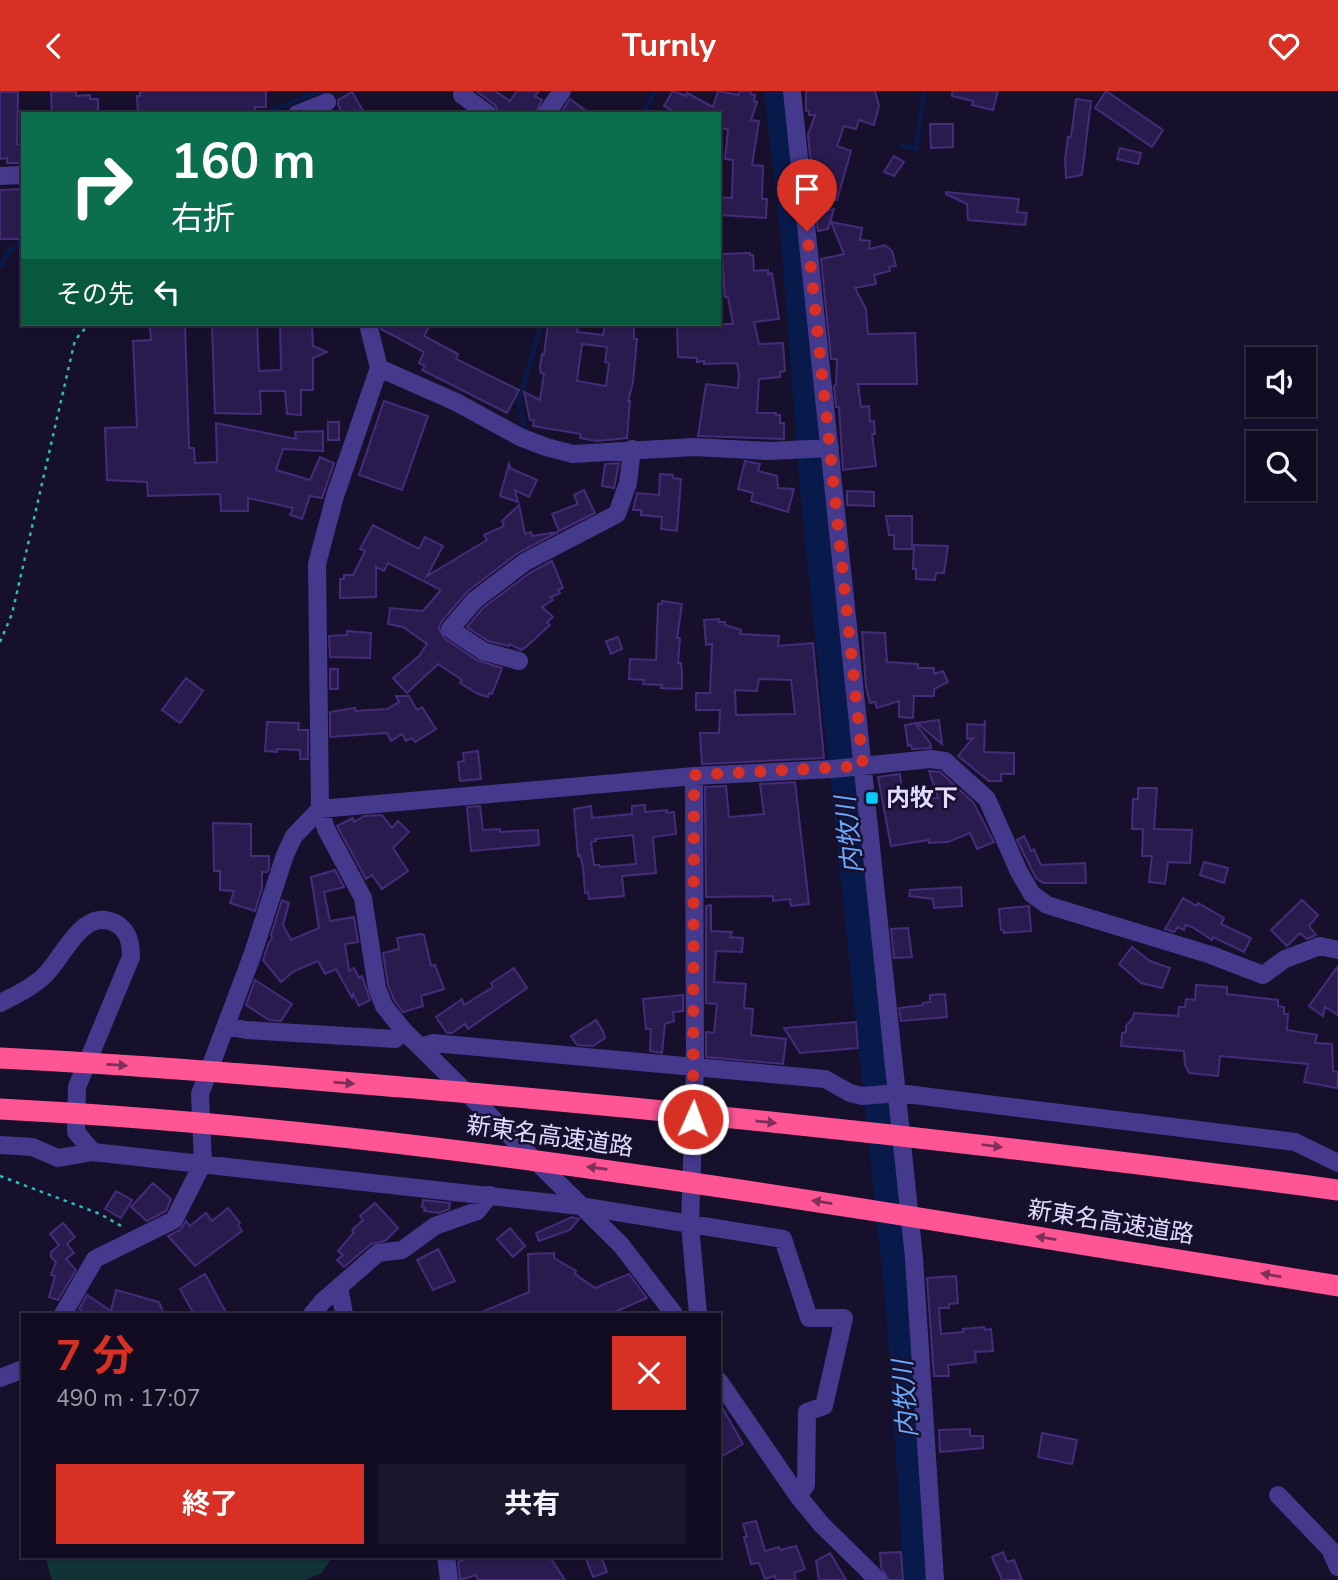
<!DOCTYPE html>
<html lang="ja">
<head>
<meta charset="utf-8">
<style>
	:root { --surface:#110c21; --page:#1a152a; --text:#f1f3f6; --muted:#9c9ba5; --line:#302c3f; --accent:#d93025 }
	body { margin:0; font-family:"Nunito Sans","Noto Sans JP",sans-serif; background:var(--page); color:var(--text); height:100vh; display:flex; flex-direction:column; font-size:26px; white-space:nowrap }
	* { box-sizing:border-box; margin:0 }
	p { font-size:23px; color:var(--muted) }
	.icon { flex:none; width:38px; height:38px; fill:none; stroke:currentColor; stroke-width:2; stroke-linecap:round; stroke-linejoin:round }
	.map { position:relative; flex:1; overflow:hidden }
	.details { position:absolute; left:21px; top:1222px; width:700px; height:245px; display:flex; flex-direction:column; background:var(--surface); border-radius:0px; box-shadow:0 2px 5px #0004,0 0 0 2px var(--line) }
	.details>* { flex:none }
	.banner { position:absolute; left:21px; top:21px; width:700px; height:214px; border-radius:0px; box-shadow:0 2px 5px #0004,0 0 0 2px var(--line); background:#0b6e4f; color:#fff; overflow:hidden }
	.controls { position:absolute; left:1246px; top:256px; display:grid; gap:14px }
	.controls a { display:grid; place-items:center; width:70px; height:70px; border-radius:0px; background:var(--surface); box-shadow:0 2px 5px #0004,0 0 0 2px var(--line); font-size:35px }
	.pin { position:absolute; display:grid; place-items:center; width:60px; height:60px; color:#fff; margin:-72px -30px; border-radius:50% 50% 50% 0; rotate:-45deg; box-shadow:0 0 7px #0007 }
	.pin .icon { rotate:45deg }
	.me { position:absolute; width:77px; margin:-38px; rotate:2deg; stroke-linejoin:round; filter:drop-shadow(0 0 5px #0008) }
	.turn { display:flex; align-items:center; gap:24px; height:147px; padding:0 35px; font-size:32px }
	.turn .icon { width:91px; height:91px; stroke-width:2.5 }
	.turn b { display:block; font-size:49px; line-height:60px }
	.then { display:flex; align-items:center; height:66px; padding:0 35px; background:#0003; gap:14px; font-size:26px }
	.round { display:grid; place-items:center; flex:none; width:74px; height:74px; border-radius:0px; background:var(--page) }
	.overview { display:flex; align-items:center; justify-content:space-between; height:119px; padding:0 35px }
	h1 { font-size:42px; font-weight:700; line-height:52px; color:var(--accent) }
	.primary-button { display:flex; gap:14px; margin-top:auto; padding:14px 35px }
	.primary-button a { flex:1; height:80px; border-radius:0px; background:var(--accent); color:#fff; font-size:28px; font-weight:700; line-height:80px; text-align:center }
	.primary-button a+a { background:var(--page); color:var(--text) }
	header { display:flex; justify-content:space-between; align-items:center; height:91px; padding:0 35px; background:var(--accent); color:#fff; font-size:32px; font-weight:700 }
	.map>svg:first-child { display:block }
	.green { fill:#123336 }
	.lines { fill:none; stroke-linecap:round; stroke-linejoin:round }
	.stream { stroke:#081a4c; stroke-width:4.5 }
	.river { stroke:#081a4c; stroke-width:26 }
	.building { fill:#2a1b4e; stroke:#442c7b; stroke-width:2; fill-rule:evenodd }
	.path { stroke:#2abcc3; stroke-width:2.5; stroke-dasharray:3.5 5; stroke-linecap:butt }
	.minor { stroke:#45398d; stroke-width:18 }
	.highway-bridge { stroke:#ff5595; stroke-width:21 }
	.oneway { fill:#7f2f5b }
	.route { stroke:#d93025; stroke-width:12; stroke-dasharray:0 21.6 }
	.poi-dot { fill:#06ccff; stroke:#17102c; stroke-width:2.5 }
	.labels { text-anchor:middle; stroke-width:5; stroke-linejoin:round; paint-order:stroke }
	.poi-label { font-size:24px; font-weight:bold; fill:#e2daff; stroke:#17102c; text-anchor:start }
	.street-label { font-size:24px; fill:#e2daff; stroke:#17102c }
	.water-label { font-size:26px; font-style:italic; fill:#68a9ff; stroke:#17102c }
</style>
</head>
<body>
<header><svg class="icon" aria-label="back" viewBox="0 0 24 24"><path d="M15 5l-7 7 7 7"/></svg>Turnly<svg class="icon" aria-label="heart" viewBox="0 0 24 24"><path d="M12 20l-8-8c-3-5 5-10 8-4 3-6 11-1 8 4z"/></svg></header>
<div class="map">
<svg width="1338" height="1489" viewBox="0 0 1338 1489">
	<rect width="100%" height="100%" fill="#17102c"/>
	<path class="green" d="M45,1465H333L322,1482L305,1489H52Z"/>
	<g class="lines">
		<path class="stream" d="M261,23L321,0
			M643,23L655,0
			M901,54L916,58L924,0
			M0,175L9,161L23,150
			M525,340L519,310L541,233"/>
		<path class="river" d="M777,0L794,147L814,411L899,1216L917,1489"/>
	</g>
	<path class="building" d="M76,0V5L90,4V8H98V23H52L51,1Z
		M140,0H266V16H255V23H138L137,5H140Z
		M476,0H495L510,10L517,0H539L535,5L542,9L535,23H499L495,14Z
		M673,0L686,5L687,2L713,16L718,0L738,4L740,0H751L750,3L755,4L754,10L757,11L751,29L759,30L752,74L763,75L762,108H767L766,127L719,124V106L732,107L733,69L725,68L728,39L719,36V23H678L664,15Z
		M806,0H875L879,15L874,34L859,29L856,38L844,35L837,55L851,60L837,109L814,102L808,44L815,24H809V20H806Z
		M952,0H998L993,19L972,14L973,10L952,5Z
		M1106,0L1163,39L1152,56L1095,17Z
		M0,1H18L17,53H23V72H7V67L0,68Z
		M352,1L365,23H343L338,14V9Z
		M570,8L590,23H560Z
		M1076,8L1091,10L1082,84L1066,87L1065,68L1068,46H1071Z
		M930,33H953V56L931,57Z
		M1120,57L1141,62L1138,73L1117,68Z
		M894,65L904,71L894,85L884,81Z
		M23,98V145L21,148H0V99Z
		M946,101L1019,108L1017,121L1027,122L1025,134L968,129L967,113L946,103Z
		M834,118L828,138L818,140L816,122Z
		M831,131L862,137L860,149L870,150L869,158L885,154L892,160L896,175L889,176L890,180L874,184L876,193L855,197L866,218L868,243L915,242L917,293H858L861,316L869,315L870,331L874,330L875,343H872L876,375L843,379L839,316H836L834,295L836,294L837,268H831L821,168L844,163Z
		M750,162V164H753L754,180L768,179V183L772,182L779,228L754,231L759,253L783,252L785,280L780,281V286L759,288L757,322H776V324H780V332H784V348L698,345L706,293L738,297L739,284L737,272L704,273V270L697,271V267L678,266L677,233H733L728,206H725L722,163Z
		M167,233H185L189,357H194L195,372L217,371L216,332L296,348L295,341L323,340V360L283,358L276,379L310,389L320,366L334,372L322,407L310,405L302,428L290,424L293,417L248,407V420H221L220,403L148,405L147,391L107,389L105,337L137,336L133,250L151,249L150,236L167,235Z
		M212,233H257L259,280L281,279L280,233H312L313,255L327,261L313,267V299H301V324L287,323L285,300H260L261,323L215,322Z
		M380,233H431L424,245L458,263L456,268L519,299L507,322L422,279L425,275L419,272L424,261L381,238Z
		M548,233H573V235L578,236L577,241L603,244L605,233L634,235V248H637L633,291L628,310H630L627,347L597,350L580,347L581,343L533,335L534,329H530L524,301L540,309L544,283L541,282L540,275L542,263L544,264ZM582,253L607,256L605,271L609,272L606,295L577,290Z
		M384,310L428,325L402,399L359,384Z
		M328,331H339V349H328Z
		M745,370L760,373L758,380L777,385L778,397L794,398L788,421L751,410L753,402L738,398Z
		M619,372L614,397L602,395L605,373Z
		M509,373L510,377L537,389L529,406L515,399L518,411L500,405Z
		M660,383L673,384V387L681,388L677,440L661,438L662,426L641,424V419H633L637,402L659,404Z
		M584,399L595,422L559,440L552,423L578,413L574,404Z
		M847,400L874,401V415L847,414Z
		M519,414L525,443L531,441L532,445L558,441L518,462L468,500L441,531L439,537L444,547L477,569L502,577L492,603L489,602L488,606L478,603L460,592L462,589L438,573L407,602L393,587L419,565L427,553L403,536L388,533L390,517L423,520L441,499L388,472L384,480L376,476V506L340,507V488H344V484H353L365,460L360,458L373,434L419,458L425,446L443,455L427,485L487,449L484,444L504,435L502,430Z
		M886,425H912V458H894V444H889Z
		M914,454L948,455L944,482H936L935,489L916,488V478H913Z
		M552,470L563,497L558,499L560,502L551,506L553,509L542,516L553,526L547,531L550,534L526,556L521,559L510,553L509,555L488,550L467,536L483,517L531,481Z
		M662,510L682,513L677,547H680L678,572H681L682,583V598L661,597L662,594L643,593L644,589L629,588L630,568L656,569L658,513H662Z
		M719,528V531H725V534L741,539L740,543L779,545L778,555L813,552L824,667L702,673L700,642H719L720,619H696V602H710L712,553L706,554L704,529ZM759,588L791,589L795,623L736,624L735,599L757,600Z
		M347,540L371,542L370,567L330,566L329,545L347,544Z
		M862,541L885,542L887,571L918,573V577H934V583L943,580L948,591L934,598V605H914L913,627L899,626V610L877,617L875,611L870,612L866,596Z
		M618,546L622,558L611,563L606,550Z
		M330,578H338V598H330Z
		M186,587L203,600L180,632L162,619Z
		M396,605H409L417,619L422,616L436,638L415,651L412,647L406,650L402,643L391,650L387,642L330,646V621L355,617V620L387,618L399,611Z
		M939,629L942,653L917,632Z
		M267,631L299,632L298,639H308V668H300V659L277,658V661L265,660Z
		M985,631L984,661L1014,662V683H1001V690H989L958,665L973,647L967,648V633L983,634Z
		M915,632L930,652L931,657L912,658L911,654L908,655L905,634Z
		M478,660L481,688L460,690L458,671L464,670L463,662Z
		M929,680L940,681L973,711L994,751L977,758L970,742L948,751L929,752V749L891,755L878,686L900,683L903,708L938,707Z
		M795,691L809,813L791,815L790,808L773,810V805L706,806L705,696L726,695L729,726L764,723L760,693Z
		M1138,697H1157L1154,738L1192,739L1190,772L1168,771L1165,793L1149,791L1152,765H1142L1143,738H1132L1133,708H1138Z
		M645,714V721L667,719V722L674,721L676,743L653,746L656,782L622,785L624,805L589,808L588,801L585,802L583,776L580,764L578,765L574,718L591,715L592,727L632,723V715ZM633,744L636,773L600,776L599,774H594L591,751L596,750L595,748Z
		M480,715L483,739L500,738V741L538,739L539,754L471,760L467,716Z
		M382,724L392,737L398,730L409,741L393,757L408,780L382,798L372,784L366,788L337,735L353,727L354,731L364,725Z
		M213,732L251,733V765H269V777L267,781H262V797L255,820L230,812L234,800L220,799V780H214Z
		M1024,745L1031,760L1034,758L1041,774L1085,772L1086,792H1043L1036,787L1017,749Z
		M1204,771L1228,777L1224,792L1200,784Z
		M335,779L344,796L324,801L330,830L354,826L358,851L345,853L349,880L354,877L359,887L362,885L370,909L359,915L353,903L352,907L336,878L325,883L318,870L294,880L281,891L263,869L269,851L272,848L271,844L282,809L289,812L283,834L291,849L319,837L311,786Z
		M961,796L962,815L934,817L933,808L909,805L910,799Z
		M1183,807L1197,815L1198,812L1224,827L1221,833L1251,847L1244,861L1213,846L1212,849L1192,836L1185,834L1184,839L1178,836L1174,841L1165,838Z
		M1302,809L1318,824L1309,835L1316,844L1307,848L1300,842L1287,855L1271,839Z
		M711,814V840L732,841L730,846L743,847L742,861L716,860L714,891L746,893L744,917L753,918L751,944L786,948L783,973L706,966V941L714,942L717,913L706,912V815Z
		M1029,815L1031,840L1004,842V840L1001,839L999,818Z
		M908,837L912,866L894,867L891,838Z
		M421,843L424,844L431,875L435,874L444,898L421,905L423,915L403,921L394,909L388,894L383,862L399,858L397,847Z
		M1132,856L1150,870L1170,877L1162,897L1141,892L1119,873Z
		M1338,875V924L1325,916L1323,925L1309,915Z
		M514,877L527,897L468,938L465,933L452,942H447L436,926L462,908L464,914L493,896L491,892Z
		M255,889L292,913L281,930L269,929L246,914Z
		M1196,894L1227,896V903L1278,909V915L1284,916V923H1288L1287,939L1317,944L1315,952L1332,953L1333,980L1338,981L1337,997L1304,991L1308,973L1220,965L1218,985L1189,982L1185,974L1184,960L1121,955L1122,942L1126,941V935L1133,927L1134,922L1178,925L1179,916H1185L1186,908L1195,909Z
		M945,903L947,926L901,930L899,917L923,914V912L930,911V904Z
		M683,904V920L673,921L674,930L665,933L662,962L650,960L651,938H646L643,908Z
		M596,929L603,940L605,947L593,955L577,954L571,945Z
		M856,931L858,957L800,962L784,937Z
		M153,1092L171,1108L166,1120L147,1130L131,1116Z
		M116,1100L132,1109L121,1127L105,1118Z
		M423,1109L450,1112L449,1118L439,1122L424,1120L425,1117L422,1116Z
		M375,1112L398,1137L385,1150L371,1153L344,1176L337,1169L343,1164L338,1160L354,1141L352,1139L363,1129L360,1125Z
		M228,1117L240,1132L238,1134L242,1140L195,1175L168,1145L180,1139L186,1130L190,1135L206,1122L212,1130Z
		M572,1126L579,1128L570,1139L539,1150L536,1142Z
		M63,1132L75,1146L67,1153L74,1162L66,1168L76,1179L58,1209L49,1206L55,1185L51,1184L56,1171L51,1166V1161L59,1154L50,1143Z
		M510,1137L525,1155L513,1166L497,1148Z
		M438,1158L455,1190L433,1199L417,1169Z
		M554,1162V1167L576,1180L575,1183L595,1197L629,1183L647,1207L610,1223H477L529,1201L528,1163Z
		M205,1183L227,1223H194L180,1198Z
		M956,1185L958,1212L949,1213V1217H939L941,1243L963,1241V1238L984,1236L985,1239L991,1238L993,1260L975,1261L976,1271L948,1274L949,1285H934L927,1187Z
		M116,1199L159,1211L164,1223H87L79,1218L87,1204L111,1220Z
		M719,1311L743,1353L719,1367Z
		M970,1338V1345H983V1357L940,1361L939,1339Z
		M1042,1342L1077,1349L1072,1373L1038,1366Z
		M756,1430L765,1460L779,1456L780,1459L796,1455L805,1478L794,1482L796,1489H776L775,1485L765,1488L759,1472L751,1473L744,1446H747L743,1433Z
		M901,1461L903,1489H889L881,1476L880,1462Z
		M1003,1461L1007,1471L1014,1469L1022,1489H1002L992,1466Z
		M830,1462L846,1489H819L816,1470Z
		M474,1465H549L565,1489H478L476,1484L460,1489L458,1471Z
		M585,1465H601L607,1481L593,1486Z"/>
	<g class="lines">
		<path class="path" d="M0,551L12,523L75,249L89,233
			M0,1085L100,1123L123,1136"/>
		<path class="minor" d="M465,0L462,4L488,23
			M792,0L914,1167L935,1489
			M297,23L327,11
			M546,23L562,0
			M0,85L23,84
			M368,233L379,277L335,405L317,473L320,718L326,738L363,807L377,897L384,915L404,940L621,1154L674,1223
			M379,277L456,311L520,346L546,356L573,363L694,356L769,360L830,357
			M519,570L483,560L450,538L475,509L525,471L617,423L628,392L632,358
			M694,685L695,975L690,1134L698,1223
			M0,912C15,905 29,898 42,887C63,869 82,813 117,833C129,841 131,853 131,866L77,996L76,1041L93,1061
			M226,935L246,939L395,948L404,940
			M421,956L433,952L825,988L850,1002L862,1005L898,1002L1295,1051L1338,1072
			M0,1054L32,1056L58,1067L93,1061L580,1115L783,1148L809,1227H844L824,1315L807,1321L806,1394L798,1405
			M339,1196L344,1223
			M63,1223L95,1168L174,1129L203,1072L200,1003L252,865L285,764L294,745L320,718L694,685L833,678L930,668L945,670L987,708L1019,781L1032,803L1047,814L1211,864L1263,884L1285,868L1320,855L1338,859
			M312,1223L323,1210L378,1162L402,1159L435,1135L477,1120L490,1104
			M0,1287L23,1278
			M719,1290L798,1405L821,1433L878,1489
			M1278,1404L1330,1458L1338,1476
			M446,1465L449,1489"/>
		<path class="highway-bridge" d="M0,967C142,974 283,986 425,998C730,1024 1034,1058 1338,1099
			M0,1018C294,1033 585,1074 876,1120C1030,1145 1184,1169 1338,1195"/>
	</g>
	<defs><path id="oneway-solid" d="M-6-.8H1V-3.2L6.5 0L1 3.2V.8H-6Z" transform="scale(1.75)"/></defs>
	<g class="oneway">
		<use href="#oneway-solid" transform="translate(117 974) rotate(4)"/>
		<use href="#oneway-solid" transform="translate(344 992) rotate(5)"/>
		<use href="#oneway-solid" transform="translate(766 1031) rotate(6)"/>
		<use href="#oneway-solid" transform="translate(992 1055) rotate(7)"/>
		<use href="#oneway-solid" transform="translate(597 1077) rotate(-172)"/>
		<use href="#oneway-solid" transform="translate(822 1111) rotate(-171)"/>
		<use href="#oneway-solid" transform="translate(1046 1147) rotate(-171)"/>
		<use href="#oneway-solid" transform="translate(1271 1184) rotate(-170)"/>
	</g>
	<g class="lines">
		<path class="route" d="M693,1028L694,684L863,675L807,140"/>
	</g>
	<rect class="poi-dot" x="865" y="700" width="14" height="14" rx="3.5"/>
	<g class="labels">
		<g class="poi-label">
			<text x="886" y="715">内牧下</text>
		</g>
		<g class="street-label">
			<text transform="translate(550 1045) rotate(8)" y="8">新東名高速道路</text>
			<text transform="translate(1111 1131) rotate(9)" y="8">新東名高速道路</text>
		</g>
		<g class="water-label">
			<text transform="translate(849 744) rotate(-96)" y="9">内牧川</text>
			<text transform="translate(905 1308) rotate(-94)" y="9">内牧川</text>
		</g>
	</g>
</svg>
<div class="controls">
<a><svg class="icon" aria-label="sound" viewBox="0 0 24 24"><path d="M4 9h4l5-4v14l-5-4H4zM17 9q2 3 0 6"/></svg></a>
<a><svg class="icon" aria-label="search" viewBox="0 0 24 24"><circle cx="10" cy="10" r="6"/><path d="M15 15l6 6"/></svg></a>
</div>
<div class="pin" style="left:807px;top:140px;background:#d93025"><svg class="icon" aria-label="arrive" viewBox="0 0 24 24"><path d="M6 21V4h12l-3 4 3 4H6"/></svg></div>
<svg class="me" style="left:693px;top:1028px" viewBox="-20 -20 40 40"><circle r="17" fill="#d93025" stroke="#fff" stroke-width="3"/><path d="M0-11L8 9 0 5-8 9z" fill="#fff"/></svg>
<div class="banner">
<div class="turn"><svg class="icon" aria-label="right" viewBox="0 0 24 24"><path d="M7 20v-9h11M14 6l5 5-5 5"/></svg><div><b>160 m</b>右折</div></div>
<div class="then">その先<svg class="icon" aria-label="left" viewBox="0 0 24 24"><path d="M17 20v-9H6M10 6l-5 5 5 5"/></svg></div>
</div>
<section class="details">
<div class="overview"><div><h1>7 分</h1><p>490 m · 17:07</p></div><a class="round" style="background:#d93025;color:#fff"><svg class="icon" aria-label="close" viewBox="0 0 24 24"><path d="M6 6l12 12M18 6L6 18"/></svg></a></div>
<div class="primary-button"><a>終了</a><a>共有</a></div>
</section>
</div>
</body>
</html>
